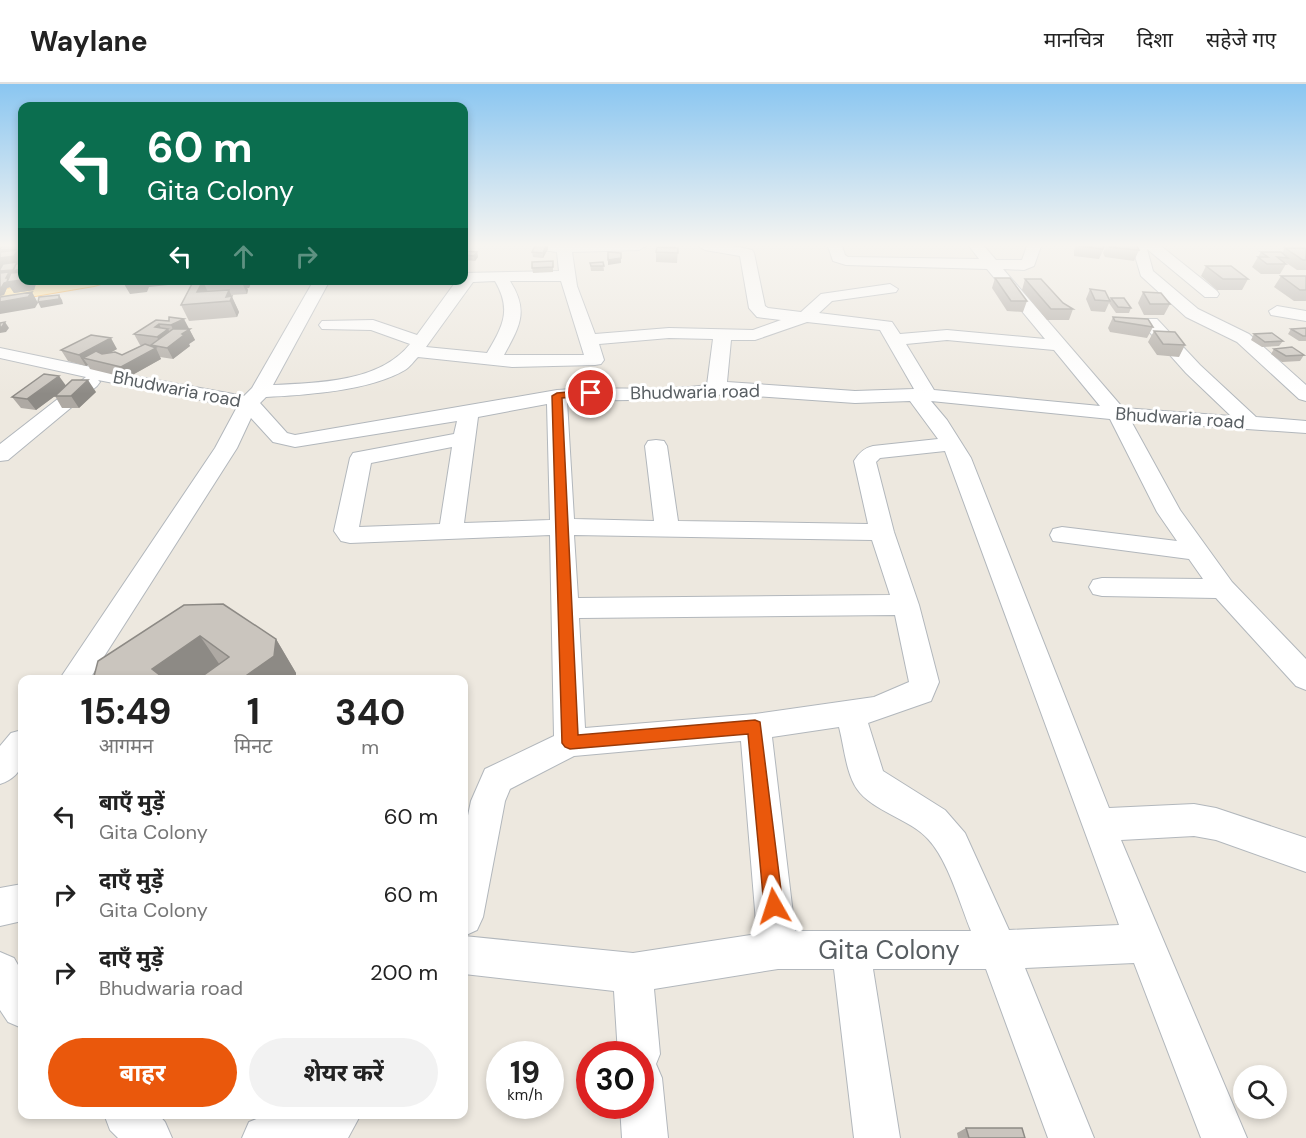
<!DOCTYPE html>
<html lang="hi">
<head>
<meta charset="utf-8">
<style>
	:root { --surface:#fff; --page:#f2f2f2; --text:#222; --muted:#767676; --line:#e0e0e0; --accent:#ea580c }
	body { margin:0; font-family:"DM Sans","Noto Sans Devanagari",sans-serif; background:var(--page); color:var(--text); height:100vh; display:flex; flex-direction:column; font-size:22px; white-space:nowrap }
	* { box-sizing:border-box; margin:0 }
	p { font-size:20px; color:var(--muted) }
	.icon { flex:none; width:33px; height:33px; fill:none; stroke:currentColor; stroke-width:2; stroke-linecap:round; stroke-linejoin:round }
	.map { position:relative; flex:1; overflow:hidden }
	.side { position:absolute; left:18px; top:591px; width:450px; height:444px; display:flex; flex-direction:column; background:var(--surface); border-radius:12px; box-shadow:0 3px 9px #0003 }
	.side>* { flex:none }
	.banner { position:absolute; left:18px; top:18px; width:450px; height:183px; border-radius:12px; box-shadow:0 3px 9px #0003; background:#0b6e4f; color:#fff; overflow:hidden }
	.tools { position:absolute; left:1233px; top:981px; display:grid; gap:12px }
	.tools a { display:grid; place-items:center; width:54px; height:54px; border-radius:50%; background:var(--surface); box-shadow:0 3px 9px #0003; font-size:30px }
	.speed { position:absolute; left:486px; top:957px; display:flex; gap:12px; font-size:30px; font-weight:700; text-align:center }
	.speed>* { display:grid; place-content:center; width:78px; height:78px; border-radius:50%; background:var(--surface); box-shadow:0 3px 9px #0003; line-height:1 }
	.speed small { font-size:15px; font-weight:400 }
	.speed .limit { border:9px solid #d22; background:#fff; color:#111 }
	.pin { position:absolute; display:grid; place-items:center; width:51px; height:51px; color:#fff; margin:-26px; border:3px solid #fff; border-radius:50%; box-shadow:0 2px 6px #0007 }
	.me { position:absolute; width:66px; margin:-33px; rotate:354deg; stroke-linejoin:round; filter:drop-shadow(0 0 4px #0008) }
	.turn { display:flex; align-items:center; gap:21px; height:126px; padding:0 30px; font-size:27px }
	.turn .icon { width:78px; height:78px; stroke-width:2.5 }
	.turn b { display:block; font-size:42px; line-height:51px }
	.lanes { display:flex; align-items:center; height:57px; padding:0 30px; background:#0003; justify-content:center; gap:30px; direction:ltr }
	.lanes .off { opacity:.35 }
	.eta { display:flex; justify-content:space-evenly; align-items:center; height:102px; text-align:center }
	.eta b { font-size:36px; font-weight:700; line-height:42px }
	.button { display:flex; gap:12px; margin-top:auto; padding:12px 30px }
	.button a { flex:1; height:69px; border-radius:36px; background:var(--accent); color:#fff; font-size:24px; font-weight:700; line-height:69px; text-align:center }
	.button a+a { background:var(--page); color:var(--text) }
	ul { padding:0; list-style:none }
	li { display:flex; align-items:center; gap:18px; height:78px; padding:0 30px }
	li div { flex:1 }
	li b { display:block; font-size:22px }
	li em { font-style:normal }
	header { display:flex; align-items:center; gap:36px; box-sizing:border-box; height:84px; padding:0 30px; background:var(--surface); border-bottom:2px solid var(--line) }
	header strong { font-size:28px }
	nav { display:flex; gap:33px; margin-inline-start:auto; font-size:21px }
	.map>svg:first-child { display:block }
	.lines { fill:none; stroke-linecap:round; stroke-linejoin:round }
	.minor-casing { stroke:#b2b7bc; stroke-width:2 }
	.major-casing { stroke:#feb147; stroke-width:2 }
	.minor { fill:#fff; fill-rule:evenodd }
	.major { fill:#ffe3a2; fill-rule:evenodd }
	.wall { fill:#aea9a3 }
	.shaded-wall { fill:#8d8a85 }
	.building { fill:#cac5be; stroke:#8d8a85; stroke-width:1.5 }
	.route { fill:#ea580c; stroke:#983908; stroke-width:1.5 }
	.labels { text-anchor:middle; stroke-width:6; stroke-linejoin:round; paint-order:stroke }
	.far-street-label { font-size:18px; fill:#585e62; stroke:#fff }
	.near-street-label { font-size:26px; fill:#585e62; stroke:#fff }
</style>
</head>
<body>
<header>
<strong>Waylane</strong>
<nav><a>मानचित्र</a><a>दिशा</a><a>सहेजे गए</a></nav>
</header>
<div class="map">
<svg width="1306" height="1054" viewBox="0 0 1306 1054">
	<rect width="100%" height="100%" fill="#ede8df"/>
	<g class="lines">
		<g class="minor-casing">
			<path id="minor" d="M646,162L639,166L572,168L577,202L595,250L669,244L753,246L781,236L757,233L749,224L740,172L705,166L698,162H733L752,166L754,169L765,222L768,224L801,228L821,210L890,200L898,205L896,208L832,217L819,229L892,238L900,250L947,246L1045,255L987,185L846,181L833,177L828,162H842L845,171L848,173L979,175L969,162H984L996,176H1022L1027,162H1041L1034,182L1024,186L1003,185L1123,324L1231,332L1186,289L1145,243L1142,239L1145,235H1157L1200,281L1256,333L1306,337V349L1131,337L1180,426L1232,498L1306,575V606L1296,602L1216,514L1102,512L1093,510L1089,503L1093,496L1102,494L1203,495L1189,475L1053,457L1050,451L1053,445L1062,443L1177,457L1157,428L1110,335L931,317L947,336L971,374L1109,724L1194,720L1216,724L1306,754V788L1216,756L1194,752L1121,756L1247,1054H1201L1134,879L1025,884L1094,1054H1048L986,885H873L900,1054H854L834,885H778L654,905L660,970L656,980L662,994L668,1054H622L620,1022H640V970H618L614,907L464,890V751L471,717L485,685L554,652L550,451L350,459L341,457L334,447L350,374L353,369L454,350L457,337L295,363L273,358L251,334L237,364L89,596H59L215,364L237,323L98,296L100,298L97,302L8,376L0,377V360L86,293L0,274V264L129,291L244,312L252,304L314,196H330L273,301C318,299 380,298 410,260L371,246L322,245L319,241L322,237L373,236L417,251L457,196H464V189L559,187L557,168L542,166L540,162ZM495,197C512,226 503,242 487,269L426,263L473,198ZM510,197H561L584,271H504C520,242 529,227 510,197ZM807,238L880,246L914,305L855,307L727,298L731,256H755ZM669,254L713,255L707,301C658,308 607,302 557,306L295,351L287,349L260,319L266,313C305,311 370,307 405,286C410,283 414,277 418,273L512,283L595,281L601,280L604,276L599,260ZM947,256L1054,266L1100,322L934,306L906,260ZM724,310L855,319L910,317L938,355L873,362C864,364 859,369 854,377L868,440L678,437L667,362L664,357L656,356L648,357L645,362L654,437L574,435L567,317L690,315ZM547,320L550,436L464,439L478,333ZM452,363L440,440L359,443L371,379ZM945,367L1119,841L1009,846L965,749L945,726L883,687L868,639L931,617L939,598L919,521L894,448L876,378L880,374ZM574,451L872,456L890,511L578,514ZM895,531L909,598L874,613L755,630L585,644L579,534ZM839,643C844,662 846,689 857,705C872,727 910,735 928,755C948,776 960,820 971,847H795L772,653ZM741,657L757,850L633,869L464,852L477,846L483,833L505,717L510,705L574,672Z
				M1132,162H1161L1217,207L1219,210L1217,213H1205L1147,165L1153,187L1198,225L1249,250L1306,301V317L1299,315L1237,258L1186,233L1141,192Z
				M1277,222L1306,227V237L1271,231L1269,227Z
				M22,646C25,670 27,691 0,700V662L11,649Z
				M22,800V837L0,842V804Z
				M0,868L14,874L22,888V944L8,938L0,926Z
				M104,1030H158L165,1038L172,1054H118L110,1046Z
				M269,1030H361L348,1054H242L249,1038Z"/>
		</g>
		<g class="major-casing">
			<path id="major" d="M57,196H103L101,200L94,202L0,218V206Z"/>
		</g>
		<use href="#minor" class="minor"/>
		<use href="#major" class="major"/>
	</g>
	<path class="wall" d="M0,162H22V170H20L22,175V179L37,197L34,206L14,209L10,203L7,204L4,211L0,212Z
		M662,162H674V163L678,164L677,179L656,178V168Z
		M1076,162H1105L1099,175L1074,172V167Z
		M1106,162H1137L1139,166L1134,177L1105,173L1103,169Z
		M1285,164L1306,176V186H1297L1285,178L1286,180L1280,190H1261L1252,183L1261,168L1282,169Z
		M548,165L543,174L533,173L532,168Z
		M464,167L477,168L478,173L475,177L464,176Z
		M553,177V188L533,189L532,184Z
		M603,178L604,187H591L590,179Z
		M1206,182L1248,195L1242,206H1217L1201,192Z
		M1281,192H1306V217H1294L1274,203Z
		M995,194L1027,217L1023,228L1007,227L992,204Z
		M1025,195L1073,225L1069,236H1047L1022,206Z
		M194,196H250L251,199L249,204H247L248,206L247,210L231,211L239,228L237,233L189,237L181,221Z
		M1090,205L1109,217L1111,214L1131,224L1129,229H1116L1109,219L1105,228L1091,227L1086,215Z
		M1143,208L1170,220L1164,231H1144L1138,219Z
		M1113,233L1153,243L1147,254L1110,248L1108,244Z
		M156,236L189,245L195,256L189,260L190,262L173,275L160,273L161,275L127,294L90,285L88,281L86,282L68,277L61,266L117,265L110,269L122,271L142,261H140L134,250Z
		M1306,244V257H1299L1288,250L1291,245Z
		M1154,247L1185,261L1179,273L1157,271L1148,258Z
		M1254,250L1283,257L1279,262L1262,263L1251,256Z
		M1274,265L1304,271L1300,277L1282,278L1271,270Z
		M66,302L96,308L79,324H62L55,312L36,326L21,324L12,313Z
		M184,521L276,555L296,589V596H93Z
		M966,1044L1025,1054H958L957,1049Z"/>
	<path class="shaded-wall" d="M546,162H548V165L543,174V169Z
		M18,166L22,175V178L20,182L22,185V196H37L34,206L14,209L10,203L7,204L4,211L0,212V174Z
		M477,168L478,173L475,177L474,172Z
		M621,169V179L608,181V176Z
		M44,196H68V197L46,200Z
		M124,196H179L178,200L149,203L147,208L130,210L124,200H126Z
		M241,196H250L251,199L249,204H247L248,206L247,210Z
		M203,197L210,213L197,208Z
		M229,206L239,228L237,233L230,217L226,213Z
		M32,208L38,219L35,224L0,230V218Z
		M59,211L62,216L63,220L41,224L38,218Z
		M184,235L195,256L189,260L190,262L173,275L167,264L176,252L171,241Z
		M5,238L9,244L6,248L0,249V243Z
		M159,240L163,248L168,245L174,256L162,264L157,253L155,243Z
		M111,254L117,265L95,277L83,274L88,281L86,282L79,271Z
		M156,264L161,275L127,294L121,283Z
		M59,292L67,303L36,326L27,315Z
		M88,296L96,308L79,324L71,312Z
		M200,552L224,587L212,596H161L152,585Z
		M276,555L296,589V596H240Z"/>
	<path class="building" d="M3,162H22L20,165L0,166V164Z
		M535,162H546L543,169L532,168Z
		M1078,162H1105L1103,165Z
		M1109,162H1137L1139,166L1109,163Z
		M657,163L678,164V169L656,168Z
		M1285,164H1306V176H1303Z
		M18,166L14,172L0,174V168Z
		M464,167L477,168L474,172L464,171Z
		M608,168L621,169V174L608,176Z
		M1261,168H1281L1288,174L1277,173L1286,180H1267L1258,173H1268Z
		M553,177V183L532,184V178Z
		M17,178L13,186L0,187V185L3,180Z
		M603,178L604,182H591L590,179Z
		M22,179V185L13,187L16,180Z
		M1206,182H1231L1248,195H1223Z
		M9,188L6,194H8L7,198L4,199L0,206V189Z
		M22,188V196L7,198L11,189Z
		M1281,192H1306V206H1300Z
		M995,194H1010L1027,217H1011Z
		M1025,195H1041L1063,219L1073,225H1051Z
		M125,196H142V198L124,200Z
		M194,196H213L203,197L197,208L229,206L226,213L232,212L230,217L181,221Z
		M1090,205L1105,207L1110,217L1095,216Z
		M32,208L28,213L0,218V213Z
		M1143,208L1161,209L1170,220H1150Z
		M59,211V215L38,218L39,213Z
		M1111,214H1124L1131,224L1118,223Z
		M169,233L184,235L171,241L159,240L155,243L168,245L157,253L134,250L156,236L169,237Z
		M1113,233L1148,235L1153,243L1115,237Z
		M5,238L2,243H0V239Z
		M1306,244V252H1303L1291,245Z
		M173,245H190L182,250L184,251L167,264L151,261Z
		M1154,247L1175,248L1185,261L1163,260Z
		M1272,249L1283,257L1265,258L1254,250Z
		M91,251L111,254L79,271L61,266Z
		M145,260L156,264L121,283L83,274L96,267L102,270L115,268L122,271Z
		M1292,263L1304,271L1286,272L1274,265Z
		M44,290L59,292L27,315L12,313Z
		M72,296H88L71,312H55Z
		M223,520L276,555L274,572L240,596H197L229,573L200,552L152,585L166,596H93L98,577L184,521Z
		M966,1044H1022L1025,1054H969Z"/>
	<linearGradient id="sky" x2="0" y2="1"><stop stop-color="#8ac6f1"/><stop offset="0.52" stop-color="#f7f5f1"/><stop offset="1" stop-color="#f7f5f1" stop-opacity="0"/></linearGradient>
	<rect width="1306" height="310" fill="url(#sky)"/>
	<path class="route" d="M591,306L594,307V311L562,314L578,651L755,636L760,638L783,822L780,828L774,831L767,828L764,822L748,650L570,665L565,663L562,659L552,312L557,309Z"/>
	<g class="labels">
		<g class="far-street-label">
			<text transform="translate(177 305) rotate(11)" y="6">Bhudwaria road</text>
			<text transform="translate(695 308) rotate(-1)" y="6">Bhudwaria road</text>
			<text transform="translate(1180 334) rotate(4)" y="6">Bhudwaria road</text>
		</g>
		<g class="near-street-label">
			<text x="889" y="875">Gita Colony</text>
		</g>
	</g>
</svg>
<div class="tools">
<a><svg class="icon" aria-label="search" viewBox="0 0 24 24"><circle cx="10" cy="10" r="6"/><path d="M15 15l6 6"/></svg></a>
</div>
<div class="speed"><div>19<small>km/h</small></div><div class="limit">30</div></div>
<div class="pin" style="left:591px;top:309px;background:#d93025"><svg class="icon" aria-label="arrive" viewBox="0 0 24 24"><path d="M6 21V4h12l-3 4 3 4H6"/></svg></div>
<svg class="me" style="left:774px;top:822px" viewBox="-20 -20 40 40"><path d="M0-17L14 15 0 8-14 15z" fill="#ea580c" stroke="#fff" stroke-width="4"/></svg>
<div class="banner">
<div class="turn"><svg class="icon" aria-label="left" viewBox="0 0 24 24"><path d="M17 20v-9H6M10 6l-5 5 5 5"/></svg><div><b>60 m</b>Gita Colony</div></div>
<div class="lanes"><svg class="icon" aria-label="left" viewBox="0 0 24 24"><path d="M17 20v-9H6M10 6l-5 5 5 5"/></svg><svg class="icon off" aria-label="ahead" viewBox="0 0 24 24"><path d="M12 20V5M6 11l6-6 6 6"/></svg><svg class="icon off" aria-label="right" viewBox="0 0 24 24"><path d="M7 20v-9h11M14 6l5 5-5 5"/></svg></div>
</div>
<section class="side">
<div class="eta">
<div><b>15:49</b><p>आगमन</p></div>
<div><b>1</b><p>मिनट</p></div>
<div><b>340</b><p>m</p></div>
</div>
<ul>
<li><svg class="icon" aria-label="left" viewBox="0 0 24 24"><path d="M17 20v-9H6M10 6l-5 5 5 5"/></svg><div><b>बाएँ मुड़ें</b><p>Gita Colony</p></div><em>60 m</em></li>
<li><svg class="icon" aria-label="right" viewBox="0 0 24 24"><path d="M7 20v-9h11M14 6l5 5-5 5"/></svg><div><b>दाएँ मुड़ें</b><p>Gita Colony</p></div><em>60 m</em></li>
<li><svg class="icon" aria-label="right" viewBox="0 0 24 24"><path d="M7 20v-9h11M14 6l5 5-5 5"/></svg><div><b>दाएँ मुड़ें</b><p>Bhudwaria road</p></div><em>200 m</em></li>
</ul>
<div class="button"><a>बाहर</a><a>शेयर करें</a></div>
</section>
</div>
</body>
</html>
